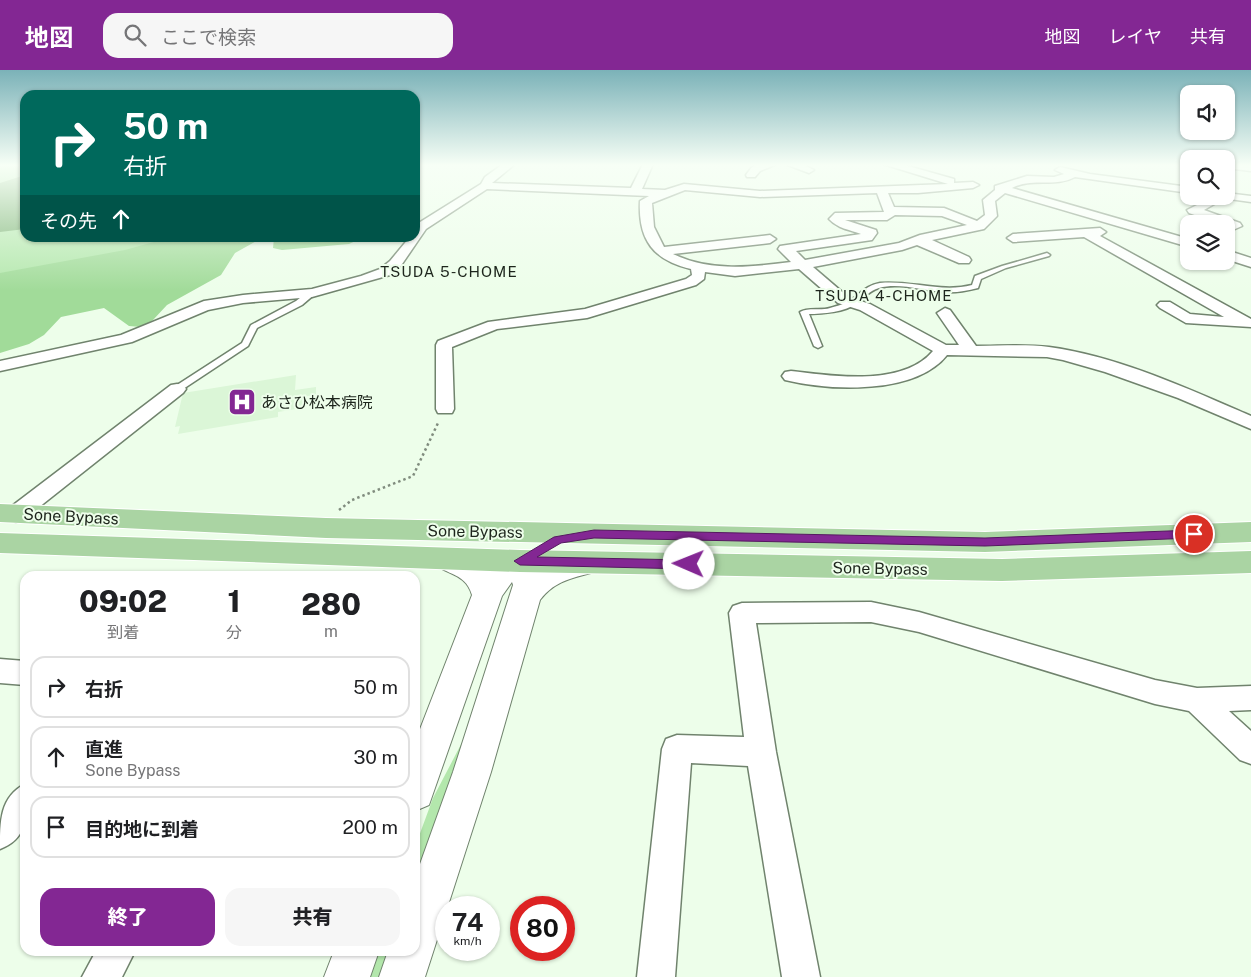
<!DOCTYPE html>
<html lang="ja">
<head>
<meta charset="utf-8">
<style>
	:root { --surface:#fff; --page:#f6f6f6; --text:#202124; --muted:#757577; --line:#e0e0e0; --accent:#832793 }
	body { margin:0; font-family:"Public Sans","Noto Sans JP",sans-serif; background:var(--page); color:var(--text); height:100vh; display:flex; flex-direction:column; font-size:19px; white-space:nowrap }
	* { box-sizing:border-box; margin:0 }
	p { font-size:16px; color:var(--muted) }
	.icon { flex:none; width:28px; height:28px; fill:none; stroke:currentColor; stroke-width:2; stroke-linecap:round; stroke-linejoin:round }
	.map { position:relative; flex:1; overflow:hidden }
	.sheet { position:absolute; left:20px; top:501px; width:400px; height:385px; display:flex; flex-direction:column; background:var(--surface); border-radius:15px; box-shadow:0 1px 4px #0004 }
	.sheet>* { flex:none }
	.top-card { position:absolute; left:20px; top:20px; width:400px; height:152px; border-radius:15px; box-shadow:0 1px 4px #0004; background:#00695c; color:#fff; overflow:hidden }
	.fabs { position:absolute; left:1180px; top:15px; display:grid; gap:10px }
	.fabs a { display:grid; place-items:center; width:55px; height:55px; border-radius:10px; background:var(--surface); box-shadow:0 1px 4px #0004; font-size:25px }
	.speed { position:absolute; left:435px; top:826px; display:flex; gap:10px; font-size:25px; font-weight:700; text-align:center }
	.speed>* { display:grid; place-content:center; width:65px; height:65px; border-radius:50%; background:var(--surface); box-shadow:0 1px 4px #0004; line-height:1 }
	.speed small { font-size:12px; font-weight:400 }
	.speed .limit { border:8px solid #d22; background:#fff; color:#111 }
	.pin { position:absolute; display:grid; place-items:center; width:42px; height:42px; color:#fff; margin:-21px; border:2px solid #fff; border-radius:50%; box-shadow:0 1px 5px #0007 }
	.me { position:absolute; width:55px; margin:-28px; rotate:271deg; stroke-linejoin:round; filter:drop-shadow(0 0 4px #0008) }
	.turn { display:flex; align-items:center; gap:18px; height:105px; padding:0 20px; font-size:22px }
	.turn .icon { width:65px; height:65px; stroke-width:2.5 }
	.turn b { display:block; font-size:35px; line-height:42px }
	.then { display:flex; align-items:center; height:48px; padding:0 20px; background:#0003; gap:10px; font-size:19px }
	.eta { display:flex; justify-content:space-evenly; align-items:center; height:85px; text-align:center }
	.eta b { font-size:30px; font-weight:800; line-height:35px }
	.cta { display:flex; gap:10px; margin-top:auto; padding:10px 20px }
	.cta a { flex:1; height:58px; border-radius:15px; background:var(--accent); color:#fff; font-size:20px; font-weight:800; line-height:58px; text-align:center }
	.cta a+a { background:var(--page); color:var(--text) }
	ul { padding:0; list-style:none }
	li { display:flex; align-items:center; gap:15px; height:62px; margin:0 10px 8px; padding:0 10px; border:2px solid var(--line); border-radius:15px }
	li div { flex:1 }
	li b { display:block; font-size:19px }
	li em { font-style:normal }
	header { display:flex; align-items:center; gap:30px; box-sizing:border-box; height:70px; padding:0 25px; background:var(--accent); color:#fff }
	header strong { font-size:24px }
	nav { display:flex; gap:28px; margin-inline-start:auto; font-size:18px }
	.search { width:350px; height:45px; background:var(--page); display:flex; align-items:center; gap:12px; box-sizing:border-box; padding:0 18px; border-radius:15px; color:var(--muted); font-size:19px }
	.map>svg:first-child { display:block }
	.built { fill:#dbf6d7 }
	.green { fill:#b3e7ac }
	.forest { fill:#a1db99 }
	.water { fill:#77af6f }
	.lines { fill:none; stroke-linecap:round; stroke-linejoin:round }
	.service-casing { stroke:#70836d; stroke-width:3 }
	.minor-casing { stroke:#70836d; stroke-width:3 }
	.tertiary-casing { stroke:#70836d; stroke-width:2 }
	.trunk-casing { stroke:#fff; stroke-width:2 }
	.path { stroke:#808c7e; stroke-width:2.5; stroke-dasharray:2.5 3; stroke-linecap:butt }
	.service { fill:#fff; fill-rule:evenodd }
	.minor { fill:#fff; fill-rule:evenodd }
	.tertiary { fill:#fff; fill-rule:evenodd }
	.trunk { fill:#aad4a3; fill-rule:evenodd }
	.route { fill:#832793; stroke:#551960 }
	.labels { text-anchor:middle; stroke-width:4; stroke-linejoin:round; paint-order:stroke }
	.far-neighbourhood-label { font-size:15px; letter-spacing:1px; fill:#1d251c; stroke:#edfeea }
	.poi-label { font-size:16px; fill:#1d251c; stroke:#edfeea; text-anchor:start }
	.street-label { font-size:16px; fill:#1d251c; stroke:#edfeea }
</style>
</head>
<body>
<header>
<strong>地図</strong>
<div class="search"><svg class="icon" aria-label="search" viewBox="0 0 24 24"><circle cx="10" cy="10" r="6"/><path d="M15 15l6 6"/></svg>ここで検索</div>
<nav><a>地図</a><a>レイヤ</a><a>共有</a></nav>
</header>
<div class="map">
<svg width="1251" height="907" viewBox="0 0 1251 907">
	<rect width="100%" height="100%" fill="#edfeea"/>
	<path class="built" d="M296,305L295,320L316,317V324L304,327L303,338L278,342V347L178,364L180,356L175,357L183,323Z"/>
	<path class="green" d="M0,94H25V168H191L0,214Z
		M469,659L415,826V777L433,728Z
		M376,881H396L387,907H367Z"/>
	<path class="forest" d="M168,168H262L235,183L221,205L167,235L153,250L141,257L129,256L104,238L61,247L44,265L29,274L0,283V203L125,180Z
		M274,168H362L349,174L282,180L273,178Z"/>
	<path class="water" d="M25,105V159L0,162V113Z"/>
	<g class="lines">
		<g class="service-casing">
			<path id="service" d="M1047,183L1050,185L1049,186L1006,198L981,209L978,218C966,221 956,223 944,222C923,221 899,212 879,218C869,221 865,227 857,233C846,242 822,244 809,244L822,276L818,278L814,276L800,242C808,237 821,241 830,238C836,236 846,234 851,230C861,223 867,215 880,213C911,210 941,223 972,215L975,206L1002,196Z
				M309,221L316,223L302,235L257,258L248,276L180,321H174V317L242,273L251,255L296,231Z"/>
		</g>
		<g class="minor-casing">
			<path id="minor" d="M503,94H515L492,113L631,118L643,94H653L642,119L665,120L684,114L760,121L948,114L883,94H901L954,109V113L973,112L979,115L973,118L918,123H888L894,137L944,138L977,151L985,145L983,130L995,120V116L1027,106L1054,107L1064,104L1055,100L1060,97L1090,104L1189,117V123L1075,107C1055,118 1032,107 1012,118L1189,169V177L1005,123L995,131L997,146L984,159L932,170L969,187L971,190L969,193H959L917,175L902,180L813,197L848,227L870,234L946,275H959L937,243L945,238L950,240L976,276C1000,276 1025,274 1049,277C1117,286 1189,319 1251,346V359L1178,328L1105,302L1063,290L1047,287L947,285C915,325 831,321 785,310L782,306L785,302L791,301C832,306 903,317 933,281L860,240L838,233L799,199L735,206L705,202L704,209L696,215L587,248L497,259L452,277L454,339L452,343H438L436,339V275L438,271L488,252L585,239L686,209L692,205L691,199C653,190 638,170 640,131L649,126L487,119L426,159L400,197L390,205L312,227L243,233L208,240L132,272L0,301V291L121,265L204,231L243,225L312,219L361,206L380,199L390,191L409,168H415L417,154L481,114L485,107ZM685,120L760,127L877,123L884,142L835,143L829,149C837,158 850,160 861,164L780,176L778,179L791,192C752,197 710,202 673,184L770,173L776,169L770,165L664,177L654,157L652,133ZM895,145L942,146L967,155L920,165L899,173L805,190L796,181L872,170L877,163L876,160L845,150H887Z
				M760,94H777L760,101L755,107H747L746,105L752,97Z
				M785,94H802L814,100L809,103Z
				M1226,94L1251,95V101L1226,98Z
				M1226,123L1251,126V132L1222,128L1220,126H1226Z
				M1199,126H1211L1216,133L1204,140L1240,153L1242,156L1226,163V154H1219L1189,143L1187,140L1203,132Z
				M1100,158L1106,162L1100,166L1251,249V257L1186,253L1160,238L1157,235L1160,232H1170L1190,244L1224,247L1084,167L1013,172L1007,168L1013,164Z
				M1226,180L1251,188V197L1226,189Z
				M177,314L183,315L186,319L183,323L24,449L16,452L8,449L5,444L8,439L171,315Z
				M871,532L919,542L1155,610L1197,618L1251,616V640L1229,641L1251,661V694L1240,690L1189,641L1155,634L919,562L871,552L756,553L776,682L820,907H782L748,696L691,693L675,907H637L662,679L666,669L677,665L744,667L729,543L733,536L742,533Z
				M0,589L25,591V615L0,613Z
				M25,714C25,743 31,767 0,779C0,751 0,727 25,714Z
				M96,881H135L122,907H82Z"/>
		</g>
		<g class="tertiary-casing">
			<path id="tertiary" d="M446,478L471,486L489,499C503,489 513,478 530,483L537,498C554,488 579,479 598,485L603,493L598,501C575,508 556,509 540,530L491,702L425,907H379L388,881H415V808L453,702L513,515L512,512L502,526L429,735L415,741V672L472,525C465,500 441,506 432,489L436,482Z
				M334,881H379L370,907H324Z"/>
		</g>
		<g class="trunk-casing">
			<path id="trunk" d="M0,434L326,448L985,462L1251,452V472L985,482L326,468L0,452Z
				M0,463L520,480L1002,489L1251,481V503L1002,511L520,502L0,483Z"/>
		</g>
		<path class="path" d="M339,440L352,430L413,406L438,353"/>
		<use href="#service" class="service"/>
		<use href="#minor" class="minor"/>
		<use href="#tertiary" class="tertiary"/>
		<use href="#trunk" class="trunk"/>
	</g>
	<linearGradient id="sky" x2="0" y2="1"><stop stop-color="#7bb2b8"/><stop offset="0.43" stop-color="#f7fff6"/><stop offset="1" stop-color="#f7fff6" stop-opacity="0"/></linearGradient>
	<rect width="1251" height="221" fill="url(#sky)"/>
	<path class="route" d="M594,460L985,468L1194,460L1200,464L1194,468L985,476L594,468L561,473L537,487L689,490L695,494L689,499L520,495L514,491L554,467Z"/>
	<defs>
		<g id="hospital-square" transform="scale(1.4375)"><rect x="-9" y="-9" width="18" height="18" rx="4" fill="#832793" stroke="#edfeea"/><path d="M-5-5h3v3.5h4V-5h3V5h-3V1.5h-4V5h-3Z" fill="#fff"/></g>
	</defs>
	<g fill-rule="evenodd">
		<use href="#hospital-square" x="242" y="332"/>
	</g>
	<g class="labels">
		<g class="far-neighbourhood-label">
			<text x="449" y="207">TSUDA 5-CHOME</text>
			<text x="884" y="231">TSUDA 4-CHOME</text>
		</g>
		<g class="poi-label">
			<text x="261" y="338">あさひ松本病院</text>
		</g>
		<g class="street-label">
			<text transform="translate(71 446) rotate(3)" y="6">Sone Bypass</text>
			<text transform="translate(475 461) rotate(1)" y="6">Sone Bypass</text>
			<text transform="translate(880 498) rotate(1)" y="6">Sone Bypass</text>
		</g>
	</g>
</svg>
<div class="fabs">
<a><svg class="icon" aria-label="sound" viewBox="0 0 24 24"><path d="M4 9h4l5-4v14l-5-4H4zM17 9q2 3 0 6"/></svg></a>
<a><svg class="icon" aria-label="search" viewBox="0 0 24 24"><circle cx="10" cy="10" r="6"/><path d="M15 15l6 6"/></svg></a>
<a><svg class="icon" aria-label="layers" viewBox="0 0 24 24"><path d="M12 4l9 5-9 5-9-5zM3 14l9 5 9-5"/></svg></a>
</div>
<div class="speed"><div>74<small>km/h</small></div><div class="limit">80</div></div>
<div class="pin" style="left:1194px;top:464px;background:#d93025"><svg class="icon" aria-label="arrive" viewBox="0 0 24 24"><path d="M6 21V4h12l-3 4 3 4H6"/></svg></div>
<svg class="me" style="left:689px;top:494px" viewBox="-20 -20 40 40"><circle r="19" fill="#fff"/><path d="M0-13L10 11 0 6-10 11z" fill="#832793"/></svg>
<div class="top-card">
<div class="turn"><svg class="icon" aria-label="right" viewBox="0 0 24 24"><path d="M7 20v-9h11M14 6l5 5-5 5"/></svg><div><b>50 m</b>右折</div></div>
<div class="then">その先<svg class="icon" aria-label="ahead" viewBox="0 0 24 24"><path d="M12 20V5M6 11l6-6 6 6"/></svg></div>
</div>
<section class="sheet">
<div class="eta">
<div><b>09:02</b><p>到着</p></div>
<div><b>1</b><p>分</p></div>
<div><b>280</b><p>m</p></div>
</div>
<ul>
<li><svg class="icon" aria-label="right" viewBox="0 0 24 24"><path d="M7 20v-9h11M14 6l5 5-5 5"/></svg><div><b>右折</b></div><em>50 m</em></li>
<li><svg class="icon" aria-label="ahead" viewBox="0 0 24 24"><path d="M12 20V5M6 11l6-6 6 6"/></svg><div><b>直進</b><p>Sone Bypass</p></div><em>30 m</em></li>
<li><svg class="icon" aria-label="arrive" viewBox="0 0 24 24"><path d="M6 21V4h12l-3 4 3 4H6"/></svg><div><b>目的地に到着</b></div><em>200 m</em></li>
</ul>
<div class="cta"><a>終了</a><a>共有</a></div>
</section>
</div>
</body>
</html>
